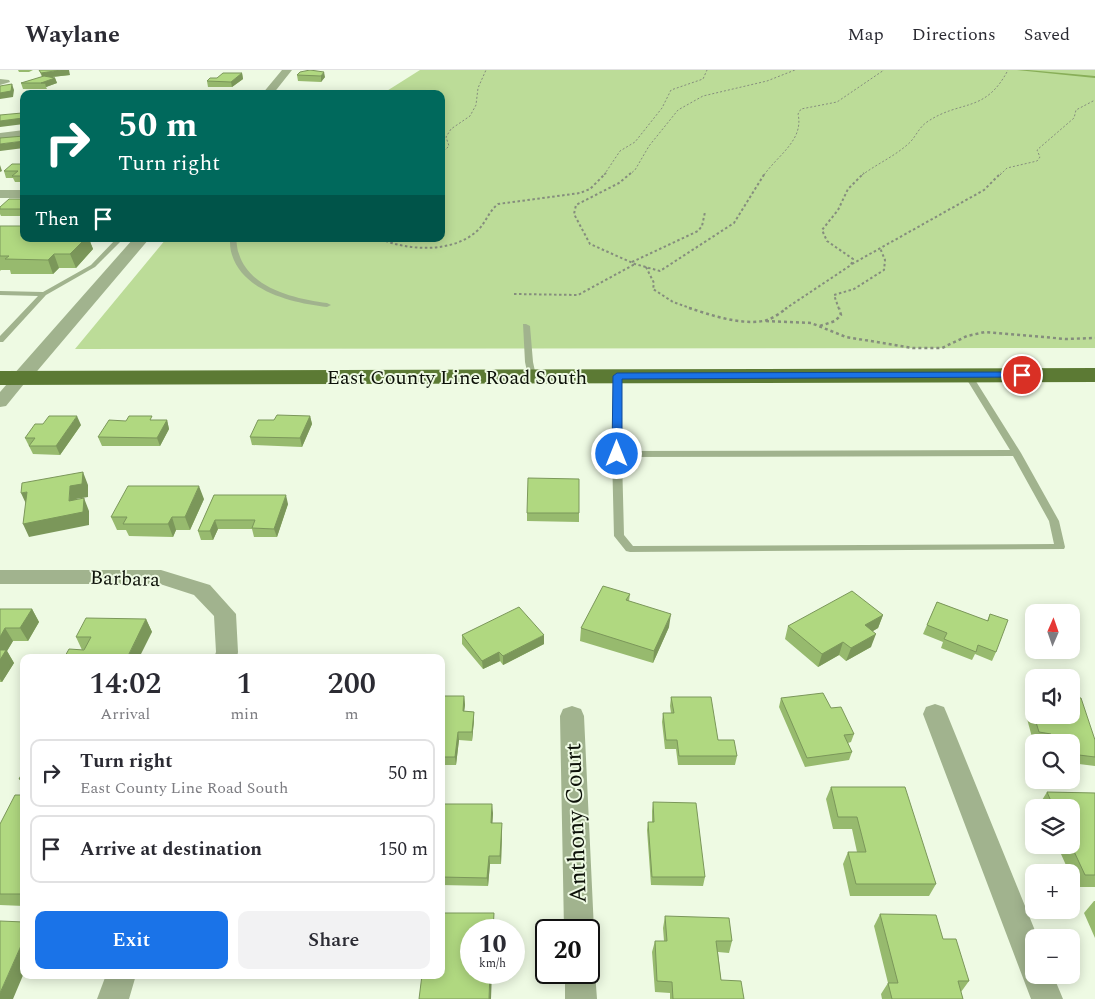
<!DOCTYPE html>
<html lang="en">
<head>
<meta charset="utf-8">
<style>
	:root { --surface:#fff; --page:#f2f2f3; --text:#2b2b33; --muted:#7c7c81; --line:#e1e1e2; --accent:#1a73e8 }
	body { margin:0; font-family:Spectral,serif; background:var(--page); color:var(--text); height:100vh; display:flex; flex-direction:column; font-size:19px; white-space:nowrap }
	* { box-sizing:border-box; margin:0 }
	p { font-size:16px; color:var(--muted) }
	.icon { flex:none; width:28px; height:28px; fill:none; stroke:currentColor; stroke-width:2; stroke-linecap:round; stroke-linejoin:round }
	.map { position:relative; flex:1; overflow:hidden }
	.drawer { position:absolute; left:20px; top:584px; width:425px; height:325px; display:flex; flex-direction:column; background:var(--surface); border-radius:10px; box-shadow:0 2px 12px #0003 }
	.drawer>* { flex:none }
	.banner { position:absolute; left:20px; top:20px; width:425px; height:152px; border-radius:10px; box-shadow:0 2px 12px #0003; background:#00695c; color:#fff; overflow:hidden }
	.needle { width:32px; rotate:2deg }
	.fabs { position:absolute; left:1025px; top:534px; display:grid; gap:10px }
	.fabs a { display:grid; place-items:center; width:55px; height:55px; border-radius:10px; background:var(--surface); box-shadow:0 2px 12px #0003; font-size:25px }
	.speed { position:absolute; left:460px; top:849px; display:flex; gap:10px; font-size:25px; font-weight:700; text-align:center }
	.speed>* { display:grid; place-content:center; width:65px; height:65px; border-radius:50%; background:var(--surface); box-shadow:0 2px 12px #0003; line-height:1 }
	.speed small { font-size:12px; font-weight:400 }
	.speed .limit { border:2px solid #111; border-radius:8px; background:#fff; color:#111 }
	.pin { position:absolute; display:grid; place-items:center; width:42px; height:42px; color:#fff; margin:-21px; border:2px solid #fff; border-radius:50%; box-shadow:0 1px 5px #0007 }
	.me { position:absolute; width:55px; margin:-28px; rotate:0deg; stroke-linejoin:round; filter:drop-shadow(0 0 4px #0008) }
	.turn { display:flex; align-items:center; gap:18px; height:105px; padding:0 15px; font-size:22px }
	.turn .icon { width:65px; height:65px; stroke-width:2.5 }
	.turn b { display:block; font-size:35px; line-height:42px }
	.then { display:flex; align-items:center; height:48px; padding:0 15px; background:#0003; gap:10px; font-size:19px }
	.eta { display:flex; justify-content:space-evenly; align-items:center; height:85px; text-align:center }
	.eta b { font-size:30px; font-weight:600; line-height:35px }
	.cta { display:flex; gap:10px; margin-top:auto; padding:10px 15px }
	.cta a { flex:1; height:58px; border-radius:10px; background:var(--accent); color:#fff; font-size:20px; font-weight:600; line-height:58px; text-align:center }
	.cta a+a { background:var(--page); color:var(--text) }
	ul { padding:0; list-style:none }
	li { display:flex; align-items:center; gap:15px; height:68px; margin:0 10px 8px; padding:0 5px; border:2px solid var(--line); border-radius:10px }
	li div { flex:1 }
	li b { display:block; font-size:19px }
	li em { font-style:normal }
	header { display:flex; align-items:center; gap:30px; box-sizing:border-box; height:70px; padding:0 25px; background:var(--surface); border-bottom:1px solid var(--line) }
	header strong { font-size:24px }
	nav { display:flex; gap:28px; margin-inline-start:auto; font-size:18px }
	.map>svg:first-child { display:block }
	.green { fill:#bcdc98 }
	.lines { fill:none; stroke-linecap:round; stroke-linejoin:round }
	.stream { fill:#88ae58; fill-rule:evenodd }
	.path-far2 { stroke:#858d7d; stroke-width:1; stroke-dasharray:2 2; stroke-linecap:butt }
	.path-far1 { stroke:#858d7d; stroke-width:2; stroke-dasharray:2.5 2.5; stroke-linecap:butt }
	.path { stroke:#858d7d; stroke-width:2.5; stroke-dasharray:3 3; stroke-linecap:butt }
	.service { fill:#a1b38e; fill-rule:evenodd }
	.minor { fill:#a1b38e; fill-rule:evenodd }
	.tertiary { fill:#a1b38e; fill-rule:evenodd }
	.primary { fill:#5c7a34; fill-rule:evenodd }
	.wall { fill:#97ba6e }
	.shaded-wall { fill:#7b975a }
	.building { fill:#b0d880; stroke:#7b975a }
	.route { fill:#1a73e8; stroke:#114b97 }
	.labels { text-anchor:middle; stroke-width:4; stroke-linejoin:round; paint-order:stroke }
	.street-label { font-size:20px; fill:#0d1109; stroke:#eefae3 }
	.near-street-label { font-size:24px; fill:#0d1109; stroke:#eefae3 }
</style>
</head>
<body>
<header>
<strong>Waylane</strong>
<nav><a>Map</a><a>Directions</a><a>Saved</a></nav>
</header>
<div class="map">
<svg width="1095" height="929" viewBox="0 0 1095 929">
	<rect width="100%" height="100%" fill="#eefae3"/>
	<path class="green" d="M420,0H1095V278L75,279L166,169H441V24H382Z"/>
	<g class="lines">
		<path class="stream" d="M1017,0H1028L1095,6V8Z"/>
		<path class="path-far2" d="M441,84L449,76L446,67L451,59L470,46L476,35L478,18L486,0
			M604,105L620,81L635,72L662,38L671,20L703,9L707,0
			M629,105L635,100L649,76L678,40L703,26L767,11L795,0
			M764,105C778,85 804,70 798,44L801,39L837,32L884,0
			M862,105C877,94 893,87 907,75C915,69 918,58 927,52C961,29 985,44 1008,0
			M1000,105L1007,98L1037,91L1040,87L1037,80L1074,48L1076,40L1095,30"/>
		<path class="path-far1" d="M631,103L619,113L576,135L574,144L590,174L635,194L660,201L734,153L765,103
			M381,169C408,181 453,183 477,161C486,153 488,142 498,134L580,123L590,119L606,103
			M632,192L698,161L702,156L705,142
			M852,194L984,120L1001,103
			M646,197L654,213L653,219L673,232L693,239
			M514,224L578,225L635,194
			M785,239L851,195L853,189L827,171L822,160L838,140L848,119L864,103
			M839,239L834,225L854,219L884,200L885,190L880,178"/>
		<path class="path" d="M689,238C711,245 739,255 763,251C771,250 780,243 787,238
			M766,251L811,253L846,267L913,278H942L967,266L985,262L1066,269L1095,268
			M820,256L835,251L841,245L839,238"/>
		<path class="service" d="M116,169H144L141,171H121L95,197L46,225L3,272H0V266L38,226L0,225V221L43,222L91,195Z
			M230,169H236C237,174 237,180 239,184C250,219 296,229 327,233L331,235L327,237C293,233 244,222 232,185C230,180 230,174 230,169Z
			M523,254H526L530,256L533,292L536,306L532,308L528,306L525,292Z
			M965,303H968L972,305L1021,383L1059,451L1065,477L1064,479L630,482L626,481L614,466L612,384L614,304H620L621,306V381L1010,380L964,305ZM1013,386L1049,451L1054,474L633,476L624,465L622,387Z"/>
		<path class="minor" d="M0,9L9,10L10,12L0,15Z
			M24,60V66L0,69V63Z
			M0,120H24V128H0Z
			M20,304L28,309L6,336L0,337V322L14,306Z
			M0,500H161L210,515L236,544L238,582L237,588H214L216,582L214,546L194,525L160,514H0Z
			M935,634L944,637L947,644L1038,868H1034V905H1053L1063,929H1031L923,644L926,637Z
			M572,636L581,639L584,646L594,860L589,871V860H564L560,646L563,639Z
			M589,890L595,902L597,929H565V902H589Z
			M106,905H136L129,929H97Z"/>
		<path class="tertiary" d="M282,0H292L273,24H262Z
			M133,169H149L27,313H13L10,309L13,305Z"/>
		<path class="primary" d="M1095,298V312L0,315V301Z"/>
	</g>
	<path class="wall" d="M18,0H33L29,2H19Z
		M39,0L70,5L51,7L55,8L57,13L46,17L47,19H23L21,13L42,7Z
		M300,2L325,7L321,12L298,11L297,5Z
		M242,3L243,9L232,17H208L207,11Z
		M24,94V112H15L13,108H6L4,101Z
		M24,129V146H1L0,144V137Z
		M0,156L24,169H89L93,179L76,198H59L53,204H11L10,200H1L0,201Z
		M310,346L312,354L302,377L252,375L250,367L274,350Z
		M154,350H167L169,359L160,376H102L98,367Z
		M81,355L60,385L33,384L25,368Z
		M214,425L288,434L277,467H254L252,459H218L213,470H201L198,461Z
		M204,429L190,460H176L173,467L129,466L126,460H117L111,447Z
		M527,443H579V452L527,451Z
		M630,524L629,531L669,557L653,593L580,571L581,558Z
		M937,532L987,551L990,544L996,582L992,591L975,584L972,590L941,578L943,572L923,564Z
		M0,539H32L39,552L28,571H13L7,581L14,593L2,612H0Z
		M883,545L878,558L873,561L871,577L846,591L839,585L818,597L785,569L788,556Z
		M146,549L152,562L82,580L76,567Z
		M462,565L544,574L503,595L500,591L483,599L462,574Z
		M441,626H464L465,635L464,641L474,642V650L472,671L459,670L456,695H441Z
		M671,627L718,670L737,686L735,695H678L676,679H665L662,652L663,643H671L670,636Z
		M781,628L831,638L854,664L851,672L848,673L852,682L849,690L805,697L779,637Z
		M1031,636L1095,670V696L1071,693V672H1044L1033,671L1026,645Z
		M24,700V715L19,709Z
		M831,717L936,814L929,826H850L843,794L848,782H857L852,759H833L826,729Z
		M1047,722L1095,723V817H1076L1071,807V802H1069L1057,775H1071V738H1040L1039,735Z
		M24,725V836L0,835V754Z
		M653,732L705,807L703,816L651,815L647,760L648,752H652V741Z
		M441,738L493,743L492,753L502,762L501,794H490L488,816L441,815Z
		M1094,831H1095V868L1084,843Z
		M880,844L943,869L969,911L961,922L963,929H882L881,924L888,913L874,856Z
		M665,846L732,871L729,883L718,882L721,910L744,929H670V923L655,922L652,882L655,871H664L663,858Z"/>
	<path class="shaded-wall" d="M61,0H69L70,5L43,8L41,3Z
		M324,2L325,7L321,12V6Z
		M242,3L243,9L232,17L231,12Z
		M55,8L57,13L46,17L45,13H41Z
		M12,14L14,20L13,27L0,29V23Z
		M22,43L24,48V54L0,57V51Z
		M24,71V78L0,81V74Z
		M0,95L2,101L0,102Z
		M85,169H89L93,179L76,198L70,184Z
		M54,184L59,198L53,204L48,190Z
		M77,346L81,355L60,385L56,376Z
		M310,346L312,354L302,377L300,368Z
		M167,350L169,359L160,376L157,368Z
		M83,402L88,415V427L76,429L75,443L69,431L70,416Z
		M199,416L204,429L190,460L185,447Z
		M27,422V436L21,423Z
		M286,425L288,434L277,467L274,459Z
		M84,428L89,441V455L29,467L23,454Z
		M172,447L176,460L173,467L168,454Z
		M215,450L218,459L213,470L210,461Z
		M32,539L39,552L28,571L20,558Z
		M671,544L669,557L653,593L654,581Z
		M883,545L878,558L861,568L865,555Z
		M146,549L152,562L139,588H127Z
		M5,558L13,571L7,581L14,593L2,612L0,609V567Z
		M876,564L871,577L846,591L851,578Z
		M544,565V574L503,595V586Z
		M843,572L839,585L818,597L822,584Z
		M499,582L500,591L483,599L482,591Z
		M464,626L465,635L463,650V641Z
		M474,642V650L472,671V662Z
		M458,662L459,670L456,695L455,687Z
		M492,734L493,743L492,762L491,753Z
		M502,753V762L501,794L500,786Z
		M489,786L490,794L488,816L487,808Z
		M24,869V903L13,929H0V923Z
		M490,902H492L491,929H489Z"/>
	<path class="building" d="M39,0H61L41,3Z
		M310,0L324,2L321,6L297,5L300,2Z
		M223,3H242L231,12L207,11L210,8H217Z
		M44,6L55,8L41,13H45H21Z
		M12,14L11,21L0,23V16Z
		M22,43L23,48L0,51V45Z
		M24,66V71L0,74V68Z
		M12,94H24V106H12L18,101H4Z
		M9,129H24V139H0V137Z
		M0,156H24V161L23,162H24V169H85L70,184H54L48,190L5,189L9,186H0Z
		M277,345L310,346L300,368L250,367L258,350H274Z
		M49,346H77L56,376H29L35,368H25L35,354H43Z
		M129,346H152L150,350H167L157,368L98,367L109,350L126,351Z
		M83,402L82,414L70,416L69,431L84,428L83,442L23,454L27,422L21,423L22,413Z
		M528,408L579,409V443H527Z
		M128,416H199L185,447H172L168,454H123L127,447H111Z
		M214,425H286L274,459L252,458L255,450H215L210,461H198Z
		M603,516L630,524L626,530L671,544L654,581L581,558Z
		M852,521L883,545L865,555L876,564L851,578L843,572L822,584L788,556Z
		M937,532L988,551L990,544L1008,550L996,582L978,575L976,582L944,569L947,563L927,555Z
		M519,537L544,565L503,586L499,582L482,591L462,565Z
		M0,539H32L20,558H5L0,567Z
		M86,548L146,549L127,588H64L69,579L84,580L91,567H76Z
		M0,580H6L0,590Z
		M823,623L831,638L841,637L854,664L844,665L852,682L807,688L781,628Z
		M441,626H464L463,641L474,642L472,662H458L455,687H441Z
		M671,627H711L718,670H734L737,686H679L677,670H666L663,643H674Z
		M1071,627L1081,628L1095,670V687L1071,684V672H1053L1051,664L1039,662L1031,636L1034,637V645H1071Z
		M24,700V709H19Z
		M831,717H905L936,814H856L848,782H866L857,747H838Z
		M1047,722L1095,723V805H1085L1071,775V738H1054Z
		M15,725H24V824H0V754Z
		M653,732L696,733L705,807H652L648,752H654Z
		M442,734H492L491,753H502L500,786H489L487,808L441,807Z
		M441,843H494L493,860H471V902H490L489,929H419L422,905H441Z
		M880,844L936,845L943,869H956L969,911H958L963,929H892L888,913H898Z
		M665,846L729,848L732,871H716L721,910L741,911L744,929H673L672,912L657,911L655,871H667Z
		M0,851L24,852V869L0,923Z"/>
	<path class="route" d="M1022,302L1026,303V307L622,309V384L617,388L612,384L613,306L617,303Z"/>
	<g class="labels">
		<g class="street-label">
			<text x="457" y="314">East County Line Road South</text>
			<text transform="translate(125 508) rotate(2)" y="7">Barbara</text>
		</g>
		<g class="near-street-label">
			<text transform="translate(575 753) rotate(-92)" y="8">Anthony Court</text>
		</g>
	</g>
</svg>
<div class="fabs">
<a><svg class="needle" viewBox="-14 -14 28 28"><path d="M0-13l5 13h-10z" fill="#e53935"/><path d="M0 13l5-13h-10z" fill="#7c7c81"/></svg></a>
<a><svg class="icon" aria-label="sound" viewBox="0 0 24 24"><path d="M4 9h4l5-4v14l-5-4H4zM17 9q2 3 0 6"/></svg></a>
<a><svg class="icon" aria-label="search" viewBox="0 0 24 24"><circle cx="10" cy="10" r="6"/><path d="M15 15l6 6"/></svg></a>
<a><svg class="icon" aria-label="layers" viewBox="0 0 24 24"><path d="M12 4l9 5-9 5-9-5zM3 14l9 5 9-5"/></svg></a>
<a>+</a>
<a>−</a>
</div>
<div class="speed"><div>10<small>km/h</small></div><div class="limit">20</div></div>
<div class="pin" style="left:1022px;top:305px;background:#d93025"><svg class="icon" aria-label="arrive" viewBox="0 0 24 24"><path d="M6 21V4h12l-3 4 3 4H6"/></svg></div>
<svg class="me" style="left:617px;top:384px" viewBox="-20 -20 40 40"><circle r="17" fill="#1a73e8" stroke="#fff" stroke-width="3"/><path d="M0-11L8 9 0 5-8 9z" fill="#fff"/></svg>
<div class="banner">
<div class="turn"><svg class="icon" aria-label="right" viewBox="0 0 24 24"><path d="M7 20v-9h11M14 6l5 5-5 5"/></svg><div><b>50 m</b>Turn right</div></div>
<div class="then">Then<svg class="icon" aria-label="arrive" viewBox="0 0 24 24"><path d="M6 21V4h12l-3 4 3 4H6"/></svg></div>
</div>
<section class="drawer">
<div class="eta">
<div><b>14:02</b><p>Arrival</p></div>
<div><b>1</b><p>min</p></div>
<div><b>200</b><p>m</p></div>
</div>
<ul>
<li><svg class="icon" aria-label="right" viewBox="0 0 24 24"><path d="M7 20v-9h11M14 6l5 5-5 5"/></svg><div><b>Turn right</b><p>East County Line Road South</p></div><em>50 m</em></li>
<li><svg class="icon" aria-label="arrive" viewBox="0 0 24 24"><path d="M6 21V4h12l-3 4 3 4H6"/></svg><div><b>Arrive at destination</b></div><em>150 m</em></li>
</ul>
<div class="cta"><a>Exit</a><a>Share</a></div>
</section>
</div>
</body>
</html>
